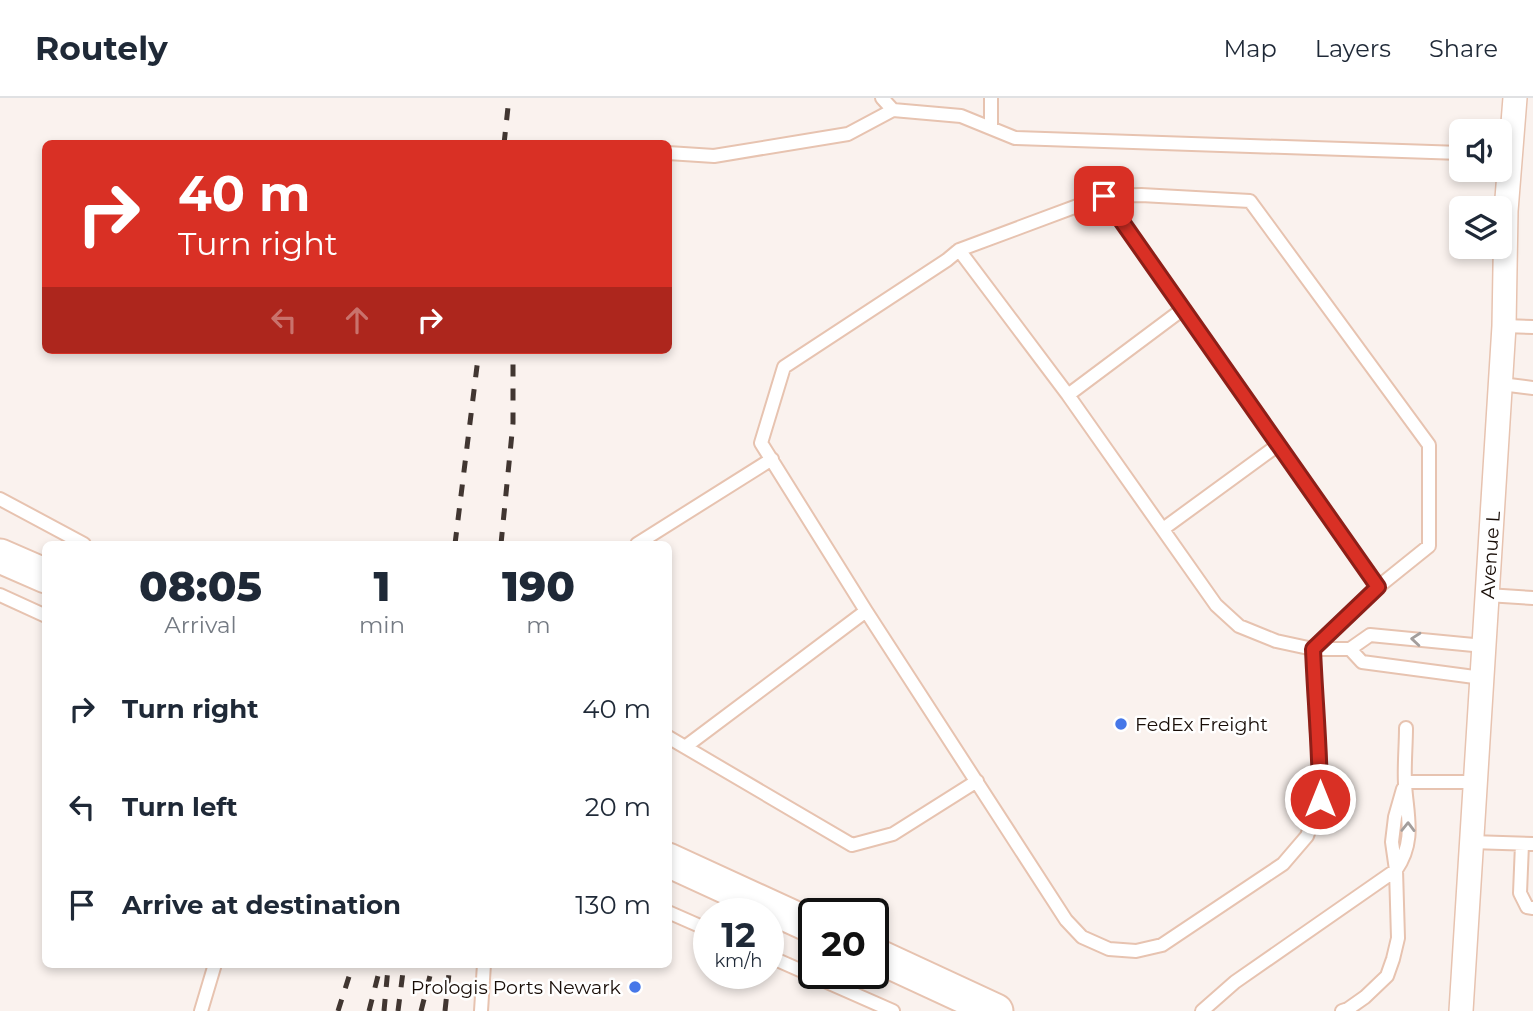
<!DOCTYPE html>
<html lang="en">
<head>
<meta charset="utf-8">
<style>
	:root { --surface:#fff; --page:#f6f6f7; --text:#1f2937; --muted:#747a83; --line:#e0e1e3 }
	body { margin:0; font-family:Montserrat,sans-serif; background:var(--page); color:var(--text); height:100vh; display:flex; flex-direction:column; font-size:26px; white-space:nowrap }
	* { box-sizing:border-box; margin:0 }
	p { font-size:23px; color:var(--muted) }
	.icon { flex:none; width:38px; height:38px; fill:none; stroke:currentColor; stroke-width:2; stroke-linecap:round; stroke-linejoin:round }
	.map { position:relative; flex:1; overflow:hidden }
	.sheet { position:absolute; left:42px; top:443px; width:630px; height:427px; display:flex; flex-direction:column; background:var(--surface); border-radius:10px; box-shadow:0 4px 10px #0003 }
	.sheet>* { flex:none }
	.hud { position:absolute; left:42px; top:42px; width:630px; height:214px; border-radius:10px; box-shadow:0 4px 10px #0003; background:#d93025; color:#fff; overflow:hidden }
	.tools { position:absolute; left:1449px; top:21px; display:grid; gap:14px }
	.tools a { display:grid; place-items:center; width:63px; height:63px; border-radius:10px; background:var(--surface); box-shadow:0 4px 10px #0003; font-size:35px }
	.speed { position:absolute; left:693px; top:800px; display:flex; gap:14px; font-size:35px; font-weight:700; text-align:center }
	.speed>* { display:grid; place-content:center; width:91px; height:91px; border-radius:50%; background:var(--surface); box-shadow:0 4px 10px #0003; line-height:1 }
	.speed small { font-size:18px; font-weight:400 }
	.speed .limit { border:4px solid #111; border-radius:10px; background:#fff; color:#111 }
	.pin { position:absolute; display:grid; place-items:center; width:60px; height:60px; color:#fff; margin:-30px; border-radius:14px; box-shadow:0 4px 10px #0006 }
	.me { position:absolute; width:77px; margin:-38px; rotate:0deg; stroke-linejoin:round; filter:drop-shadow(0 0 5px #0008) }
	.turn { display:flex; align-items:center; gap:24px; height:147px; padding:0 21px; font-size:32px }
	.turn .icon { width:91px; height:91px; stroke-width:2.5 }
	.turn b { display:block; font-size:49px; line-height:60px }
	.lanes { display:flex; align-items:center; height:66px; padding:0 21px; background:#0003; justify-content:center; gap:35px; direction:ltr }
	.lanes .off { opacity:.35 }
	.eta { display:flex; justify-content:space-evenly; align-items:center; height:119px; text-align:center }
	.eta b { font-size:42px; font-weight:800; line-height:49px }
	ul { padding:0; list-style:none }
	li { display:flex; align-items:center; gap:21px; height:98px; padding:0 21px }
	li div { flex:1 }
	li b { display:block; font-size:26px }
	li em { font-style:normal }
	header { display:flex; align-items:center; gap:42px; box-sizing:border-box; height:98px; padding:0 35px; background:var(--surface); border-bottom:2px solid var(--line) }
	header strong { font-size:33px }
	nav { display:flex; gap:38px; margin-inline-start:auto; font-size:24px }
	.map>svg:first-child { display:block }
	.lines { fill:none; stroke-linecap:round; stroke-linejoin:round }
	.service-casing { stroke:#e7c3b0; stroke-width:16 }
	.minor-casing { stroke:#e7c3b0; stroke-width:26 }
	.secondary-casing { stroke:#e7c3b0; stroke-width:37 }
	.service { stroke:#fff; stroke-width:12 }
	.minor { stroke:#fff; stroke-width:23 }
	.secondary { stroke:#fff; stroke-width:33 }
	.rail { stroke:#413631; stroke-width:5; stroke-dasharray:12 12; stroke-linecap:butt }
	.oneway { stroke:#a39e9c }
	.route-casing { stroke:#8d1f18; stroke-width:18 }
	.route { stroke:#d93025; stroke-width:12 }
	.poi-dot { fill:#4677e8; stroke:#fff; stroke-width:2.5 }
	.labels { text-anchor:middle; stroke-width:5; stroke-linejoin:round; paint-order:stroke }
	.street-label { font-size:19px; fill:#180d07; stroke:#fff }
	.poi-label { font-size:19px; fill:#180d07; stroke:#fff; text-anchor:start }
</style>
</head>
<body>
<header>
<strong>Routely</strong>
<nav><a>Map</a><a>Layers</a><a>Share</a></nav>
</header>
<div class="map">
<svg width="1533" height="913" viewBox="0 0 1533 913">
	<rect width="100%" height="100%" fill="#faf2ee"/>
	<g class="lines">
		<g class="service-casing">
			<path id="service" d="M882,0L893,12L961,18L1015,40L1461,55
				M991,0V30
				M668,55L714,58L848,36L893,12
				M959,152L1104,98
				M1504,228L1533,229
				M1501,286L1533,290
				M1068,297L1183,211
				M0,401L84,446
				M1163,431L1278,347
				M637,446L772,361
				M1378,489L1104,98L1141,97L1250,103L1429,347V448L1378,489L1313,551L1316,626L1320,662V701L1307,738L1283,766L1162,847L1136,853L1109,851L1082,839L1066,822L866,513L761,345L784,269L947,162L959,152L1068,297L1216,507L1239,528L1276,543L1313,551H1350L1370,537L1484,548
				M0,497L46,518
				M1487,497L1533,500
				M1350,551L1362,564L1482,580
				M668,639L852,747L893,736L977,683
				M685,649L866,513
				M1405,684H1475
				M1471,744L1533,746
				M1522,746L1520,795L1527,809L1533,810
				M668,814L709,832
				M768,858L893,913
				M201,913L215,866
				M481,913L484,866
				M1202,913L1235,884L1396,772C1416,743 1407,718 1405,686C1404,667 1406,648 1406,630
				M1342,913L1348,911L1365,899L1387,878L1393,861L1398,840L1396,772L1392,744L1395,719L1403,691"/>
		</g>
		<g class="minor-casing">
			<path id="minor" d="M1461,913L1504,228L1506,113L1515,0"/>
		</g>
		<g class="secondary-casing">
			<path id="secondary" d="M0,458L46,478
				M668,762L814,829
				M873,856L996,913"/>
		</g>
		<use href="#service" class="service"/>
		<use href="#minor" class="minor"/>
		<use href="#secondary" class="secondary"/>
		<path class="rail" d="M504,46L509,0
			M455,446L479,252
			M501,446L513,325V252
			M338,913L353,866
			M369,913L381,866
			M384,913L388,870
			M398,913L404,866
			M421,913L433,866
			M445,913L450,866"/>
	</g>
	<defs><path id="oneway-chevron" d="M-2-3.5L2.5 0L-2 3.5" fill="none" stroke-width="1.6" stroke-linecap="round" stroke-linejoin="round" transform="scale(1.75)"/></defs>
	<g class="oneway">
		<use href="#oneway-chevron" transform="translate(1416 541) rotate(-175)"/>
		<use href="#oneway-chevron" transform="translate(1408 729) rotate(-89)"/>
	</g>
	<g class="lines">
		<g class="route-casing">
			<path id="route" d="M1104,98L1378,489L1313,551C1315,601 1320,651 1320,701"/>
		</g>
		<use href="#route" class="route"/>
	</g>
	<g class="poi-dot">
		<circle cx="1121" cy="626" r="7"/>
		<circle cx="635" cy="889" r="7"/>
	</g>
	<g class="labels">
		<g class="street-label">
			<text transform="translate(1490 457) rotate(-86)" y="7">Avenue L</text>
		</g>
		<g class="poi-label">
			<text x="1135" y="633">FedEx Freight</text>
			<text x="621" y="896" text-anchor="end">Prologis Ports Newark</text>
		</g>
	</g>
</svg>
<div class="tools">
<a><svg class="icon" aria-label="sound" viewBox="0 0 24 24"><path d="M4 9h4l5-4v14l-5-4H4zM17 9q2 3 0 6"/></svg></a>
<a><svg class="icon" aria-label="layers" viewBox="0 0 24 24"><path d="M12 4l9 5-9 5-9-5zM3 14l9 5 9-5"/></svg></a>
</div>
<div class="speed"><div>12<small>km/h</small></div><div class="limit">20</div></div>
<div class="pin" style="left:1104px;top:98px;background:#d93025"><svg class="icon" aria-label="arrive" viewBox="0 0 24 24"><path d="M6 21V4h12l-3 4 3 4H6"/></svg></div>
<svg class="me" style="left:1320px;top:701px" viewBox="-20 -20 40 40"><circle r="17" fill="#d93025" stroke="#fff" stroke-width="3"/><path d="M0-11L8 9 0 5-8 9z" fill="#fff"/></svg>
<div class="hud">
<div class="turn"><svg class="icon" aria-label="right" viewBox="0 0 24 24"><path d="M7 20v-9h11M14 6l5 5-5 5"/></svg><div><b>40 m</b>Turn right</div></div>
<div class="lanes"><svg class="icon off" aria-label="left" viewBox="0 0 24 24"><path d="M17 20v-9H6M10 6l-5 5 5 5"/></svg><svg class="icon off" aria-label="ahead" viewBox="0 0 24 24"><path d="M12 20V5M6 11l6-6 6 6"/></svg><svg class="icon" aria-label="right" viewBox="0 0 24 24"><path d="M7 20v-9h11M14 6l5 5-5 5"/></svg></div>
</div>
<section class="sheet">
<div class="eta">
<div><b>08:05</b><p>Arrival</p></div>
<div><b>1</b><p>min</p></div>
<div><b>190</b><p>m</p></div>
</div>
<ul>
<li><svg class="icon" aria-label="right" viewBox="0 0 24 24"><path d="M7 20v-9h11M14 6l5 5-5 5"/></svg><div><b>Turn right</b></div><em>40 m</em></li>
<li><svg class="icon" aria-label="left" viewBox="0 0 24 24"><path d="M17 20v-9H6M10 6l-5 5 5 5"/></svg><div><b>Turn left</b></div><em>20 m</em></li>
<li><svg class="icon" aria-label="arrive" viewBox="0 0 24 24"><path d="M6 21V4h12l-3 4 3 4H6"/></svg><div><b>Arrive at destination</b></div><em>130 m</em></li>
</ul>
</section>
</div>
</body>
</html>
